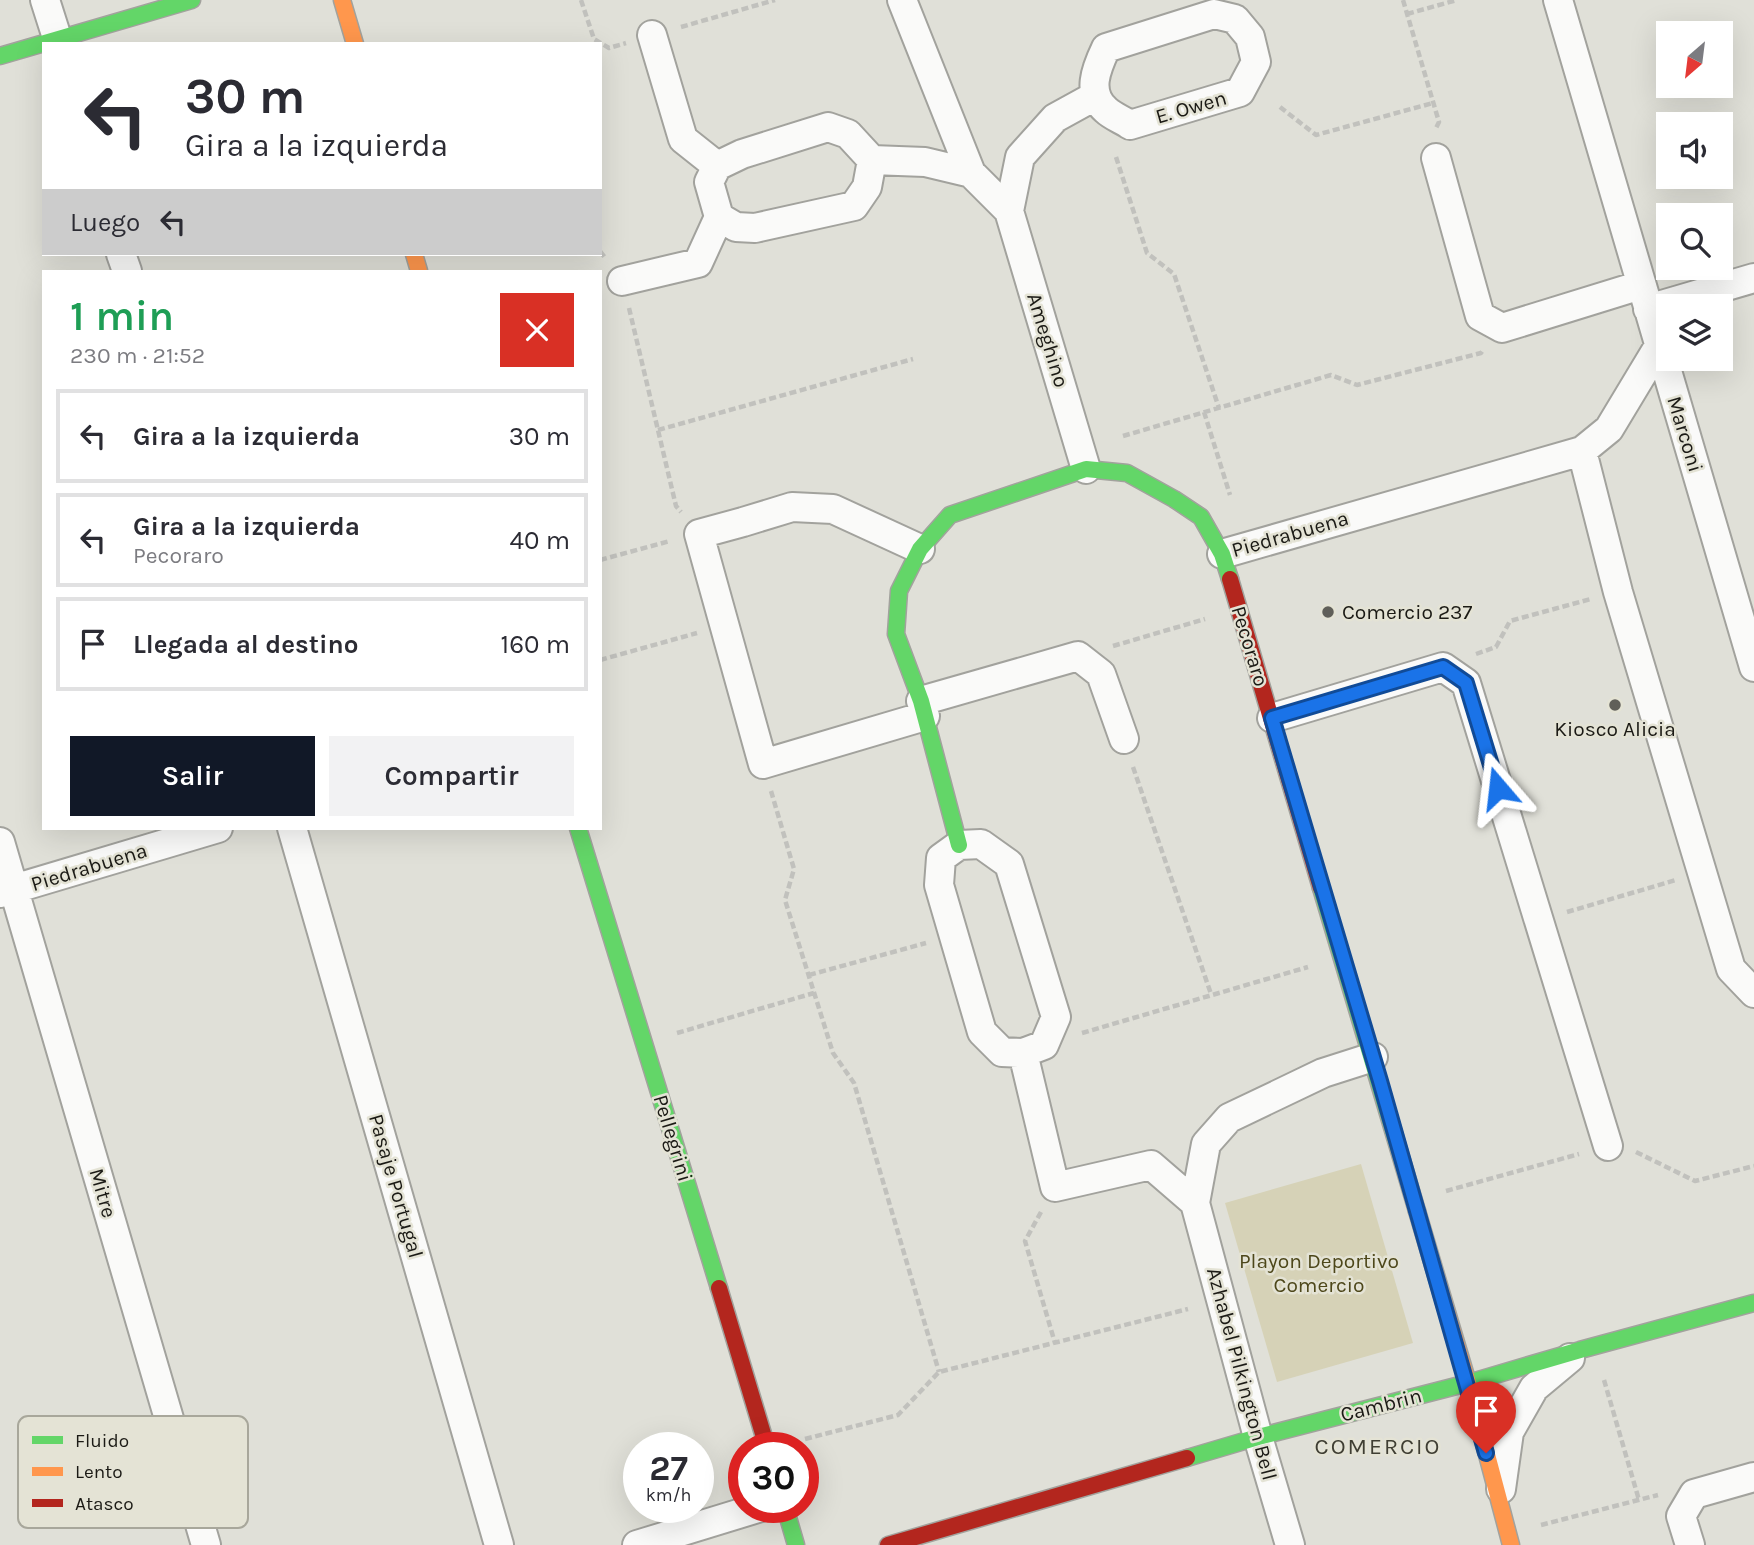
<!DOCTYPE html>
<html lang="es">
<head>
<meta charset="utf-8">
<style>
	:root { --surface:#fff; --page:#f2f2f3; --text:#2b2b33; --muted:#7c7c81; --line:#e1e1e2; --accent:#111827 }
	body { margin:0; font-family:Karla,sans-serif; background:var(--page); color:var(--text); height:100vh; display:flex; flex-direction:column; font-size:26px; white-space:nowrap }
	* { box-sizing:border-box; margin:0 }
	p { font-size:23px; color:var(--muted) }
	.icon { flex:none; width:38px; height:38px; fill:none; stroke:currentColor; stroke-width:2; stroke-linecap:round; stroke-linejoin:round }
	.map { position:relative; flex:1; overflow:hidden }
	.side { position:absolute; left:42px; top:270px; width:560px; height:560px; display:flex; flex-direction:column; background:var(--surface); border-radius:0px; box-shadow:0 7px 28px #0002 }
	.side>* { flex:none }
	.top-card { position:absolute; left:42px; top:42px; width:560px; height:214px; border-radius:0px; box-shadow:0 7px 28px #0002; background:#fff; color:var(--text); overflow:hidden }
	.needle { width:46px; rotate:208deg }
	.tools { position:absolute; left:1656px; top:21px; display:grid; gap:14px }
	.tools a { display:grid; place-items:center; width:77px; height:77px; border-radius:0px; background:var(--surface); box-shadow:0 7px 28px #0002; font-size:35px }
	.speed { position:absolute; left:623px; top:1432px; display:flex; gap:14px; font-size:35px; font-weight:700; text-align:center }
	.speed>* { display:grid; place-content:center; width:91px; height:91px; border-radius:50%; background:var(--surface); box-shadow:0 7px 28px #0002; line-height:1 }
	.speed small { font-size:18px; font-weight:400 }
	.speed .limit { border:10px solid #d22; background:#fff; color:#111 }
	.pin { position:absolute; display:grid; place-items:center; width:60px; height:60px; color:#fff; margin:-72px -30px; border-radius:50% 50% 50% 0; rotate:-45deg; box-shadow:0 0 7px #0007 }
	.pin .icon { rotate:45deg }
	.me { position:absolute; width:77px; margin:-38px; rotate:343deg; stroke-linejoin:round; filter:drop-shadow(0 0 5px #0008) }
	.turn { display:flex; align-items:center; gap:24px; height:147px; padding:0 28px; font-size:32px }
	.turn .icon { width:91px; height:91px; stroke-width:2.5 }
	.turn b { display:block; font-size:49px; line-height:60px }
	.then { display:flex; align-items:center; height:66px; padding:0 28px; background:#0003; gap:14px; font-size:26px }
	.round { display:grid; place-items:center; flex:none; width:74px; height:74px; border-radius:0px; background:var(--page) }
	.head { display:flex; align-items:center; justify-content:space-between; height:119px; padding:0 28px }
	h1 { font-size:42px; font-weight:600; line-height:52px; color:#1e9e55 }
	.action { display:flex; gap:14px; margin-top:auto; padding:14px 28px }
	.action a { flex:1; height:80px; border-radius:0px; background:var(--accent); color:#fff; font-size:28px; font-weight:600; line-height:80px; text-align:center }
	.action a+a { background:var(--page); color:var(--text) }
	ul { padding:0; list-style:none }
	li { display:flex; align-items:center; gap:21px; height:94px; margin:0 14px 10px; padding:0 14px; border:4px solid var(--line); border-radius:0px }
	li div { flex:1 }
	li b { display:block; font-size:26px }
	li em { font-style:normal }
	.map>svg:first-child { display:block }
	.green { fill:#d6d2b7 }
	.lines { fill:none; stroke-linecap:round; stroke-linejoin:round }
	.street-casing { stroke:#a2a29d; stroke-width:32 }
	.fast-casing { stroke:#a2a29d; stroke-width:19 }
	.slow-casing { stroke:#a2a29d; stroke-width:19 }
	.jam-casing { stroke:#a2a29d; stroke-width:19 }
	.path { stroke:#c1c1bd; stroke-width:4.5; stroke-dasharray:7 3.5; stroke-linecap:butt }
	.street { stroke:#fafaf9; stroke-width:28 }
	.fast { stroke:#63d668; stroke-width:16 }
	.slow { stroke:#ff974d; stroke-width:16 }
	.jam { stroke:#b3261e; stroke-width:16 }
	.route-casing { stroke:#114b97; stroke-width:18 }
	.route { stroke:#1a73e8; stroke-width:12 }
	.poi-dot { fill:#605f59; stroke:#e4e3d5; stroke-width:2.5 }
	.labels { text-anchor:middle; stroke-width:5; stroke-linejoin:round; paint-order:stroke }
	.street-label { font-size:21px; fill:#1b1a15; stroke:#e4e3d5 }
	.poi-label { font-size:21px; fill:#1b1a15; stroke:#e4e3d5; text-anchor:start }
	.park-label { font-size:21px; fill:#4d471a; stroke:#e4e3d5 }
	.neighbourhood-label { font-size:23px; letter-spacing:2px; fill:#3f3e33; stroke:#e4e3d5 }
	.key { fill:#e4e3d5; stroke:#a8a79b; stroke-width:2 }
	.key-label { font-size:19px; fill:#1b1a15 }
</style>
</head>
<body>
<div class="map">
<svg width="1754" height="1545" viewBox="0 0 1754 1545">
	<rect width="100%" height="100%" fill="#e0e0d8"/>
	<path class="green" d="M1361,1164L1413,1343L1277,1382L1225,1203Z"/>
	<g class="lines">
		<g class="street-casing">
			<path id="street" d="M45,0L59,44
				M902,0L971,173
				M1558,0L1754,667
				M1214,14L1235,19L1250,37L1256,62L1240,92L1130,125C1123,120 1112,116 1106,110C1086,93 1096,69 1106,48Z
				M652,35L683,139L717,166
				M828,127L848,134L872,160L867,187L854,206L755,228L736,227L719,217L709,182L717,166L742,154Z
				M1436,158L1480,316L1502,328L1641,285
				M872,160L925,162L971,173L1009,211L1020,157L1055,118L1095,96
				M1009,211L1086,469
				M121,254L127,271
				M622,281L698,263L719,217
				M1648,309L1754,278
				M1582,451L1618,592L1731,969L1754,993
				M920,549L833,509L792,507L743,522L699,534L763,764L925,716
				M1222,554L1582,451L1609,429L1659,346
				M921,701L1078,656L1101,674L1124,739
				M1272,718L1443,667L1466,683L1608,1146
				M292,828L499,1545
				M0,842L206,1545
				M981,844L1009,864L1056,1017L1044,1045L1023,1053L1002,1052L982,1032L939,885L941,858L959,845Z
				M0,893L218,828
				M1023,1053L1055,1187L1151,1165L1195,1203
				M1501,1489L1509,1432L1534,1388L1570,1358
				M637,1545L761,1507
				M1290,1545L1258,1437L1195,1203L1206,1144L1229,1118L1323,1073L1373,1057
				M1690,1545L1681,1516L1694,1494L1754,1477"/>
		</g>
		<g class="fast-casing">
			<path id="fast" d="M0,56L192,0
				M578,828L719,1288
				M959,845L921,701L896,634L899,591L920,549L950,515L1086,469L1127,473L1174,499L1201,517L1222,554L1230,579
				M1321,888L1417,1211
				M1187,1458L1258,1437L1468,1383L1580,1350L1754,1303
				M785,1507L796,1545"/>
		</g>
		<g class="slow-casing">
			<path id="slow" d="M342,0L355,44
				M414,254L419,271
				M1417,1211L1468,1383L1511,1545"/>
		</g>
		<g class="jam-casing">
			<path id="jam" d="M1230,579L1321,888
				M719,1288L767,1447
				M888,1545L1187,1458"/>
		</g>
		<path class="path" d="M581,0L594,39L609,48L626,43
			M1403,0L1439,122L1436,128
			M1407,14L1457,0
			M681,27L775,0
			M1280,107L1316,135L1433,103
			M1116,157L1147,253L1174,274L1219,408
			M600,251L606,259
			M629,308L676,506L681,512
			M1204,412L1230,495
			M658,430L913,359
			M1123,436L1331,375L1357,385L1481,353L1483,350
			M600,560L670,541
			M1113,646L1205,619
			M1476,654L1496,647L1510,621L1591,599
			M600,660L697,633
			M1133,767L1211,994
			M771,791L794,869L785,900L833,1053L854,1083L939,1372
			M1567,912L1676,880
			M809,975L926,943
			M677,1033L814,993
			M1082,1033L1308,967
			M1636,1152L1695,1181L1754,1166
			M1446,1191L1579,1154
			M1041,1212L1025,1241L1055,1343
			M1604,1380L1639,1500
			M805,1439L898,1415L939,1372L1188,1309
			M1541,1525L1658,1495"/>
		<use href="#street" class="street"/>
		<use href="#fast" class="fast"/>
		<use href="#slow" class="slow"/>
		<use href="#jam" class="jam"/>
	</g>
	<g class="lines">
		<g class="route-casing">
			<path id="route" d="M1486,1453L1380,1081L1272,718L1443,667L1466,683L1498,788"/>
		</g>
		<use href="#route" class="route"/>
	</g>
	<g class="poi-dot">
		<circle cx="1328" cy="612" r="7"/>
		<circle cx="1615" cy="705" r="7"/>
	</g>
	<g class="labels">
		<g class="street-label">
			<text transform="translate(1191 107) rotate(-16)" y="7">E. Owen</text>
			<text transform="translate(1048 340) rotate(73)" y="7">Ameghino</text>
			<text transform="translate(1685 434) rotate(73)" y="7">Marconi</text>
			<text transform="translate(1290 534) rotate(-16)" y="7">Piedrabuena</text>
			<text transform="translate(1250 646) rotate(73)" y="7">Pecoraro</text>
			<text transform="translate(89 867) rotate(-17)" y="7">Piedrabuena</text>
			<text transform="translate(673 1138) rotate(73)" y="7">Pellegrini</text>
			<text transform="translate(396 1186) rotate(74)" y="7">Pasaje Portugal</text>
			<text transform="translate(103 1193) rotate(74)" y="7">Mitre</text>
			<text transform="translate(1242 1374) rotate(75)" y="7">Azhabel Pilkington Bell</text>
			<text transform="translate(1381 1405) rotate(-14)" y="7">Cambrin</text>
		</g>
		<g class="poi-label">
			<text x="1342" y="619">Comercio 237</text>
			<text x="1615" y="736" text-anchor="middle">Kiosco Alicia</text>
		</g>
		<g class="park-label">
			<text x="1319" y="1268">Playon Deportivo<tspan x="1319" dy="24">Comercio</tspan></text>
		</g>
		<g class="neighbourhood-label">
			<text x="1378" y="1454">COMERCIO</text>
		</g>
	</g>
	<rect x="18" y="1416" width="230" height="112" rx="10" class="key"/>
	<rect x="32" y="1436" width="31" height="8" fill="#63d668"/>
	<rect x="32" y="1467" width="31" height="9" fill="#ff974d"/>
	<rect x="32" y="1499" width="31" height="8" fill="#b3261e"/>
	<g class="key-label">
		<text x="75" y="1447">Fluido</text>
		<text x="75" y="1478">Lento</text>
		<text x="75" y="1510">Atasco</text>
	</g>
</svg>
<div class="tools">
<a><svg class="needle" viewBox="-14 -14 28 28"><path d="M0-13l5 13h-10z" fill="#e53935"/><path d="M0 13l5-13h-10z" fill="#7c7c81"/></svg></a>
<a><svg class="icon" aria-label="sound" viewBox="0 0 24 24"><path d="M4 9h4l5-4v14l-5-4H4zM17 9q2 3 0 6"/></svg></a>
<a><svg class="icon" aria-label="search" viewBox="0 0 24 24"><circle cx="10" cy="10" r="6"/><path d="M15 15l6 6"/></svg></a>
<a><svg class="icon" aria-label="layers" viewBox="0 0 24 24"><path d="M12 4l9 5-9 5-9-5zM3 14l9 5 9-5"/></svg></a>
</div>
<div class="speed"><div>27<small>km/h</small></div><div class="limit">30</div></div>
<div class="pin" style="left:1486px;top:1453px;background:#d93025"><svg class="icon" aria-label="arrive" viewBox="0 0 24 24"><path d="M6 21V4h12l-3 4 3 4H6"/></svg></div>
<svg class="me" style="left:1498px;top:788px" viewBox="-20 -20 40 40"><path d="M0-17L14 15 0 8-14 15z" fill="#1a73e8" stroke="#fff" stroke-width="4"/></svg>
<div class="top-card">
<div class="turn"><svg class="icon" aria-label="left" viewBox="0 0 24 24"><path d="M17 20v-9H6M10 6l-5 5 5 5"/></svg><div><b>30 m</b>Gira a la izquierda</div></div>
<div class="then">Luego<svg class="icon" aria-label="left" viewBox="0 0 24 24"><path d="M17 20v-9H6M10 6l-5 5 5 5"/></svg></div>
</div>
<section class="side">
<div class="head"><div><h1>1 min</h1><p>230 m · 21:52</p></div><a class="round" style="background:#d93025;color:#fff"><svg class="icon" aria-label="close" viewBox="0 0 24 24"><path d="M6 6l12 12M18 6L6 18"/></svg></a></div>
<ul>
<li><svg class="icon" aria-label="left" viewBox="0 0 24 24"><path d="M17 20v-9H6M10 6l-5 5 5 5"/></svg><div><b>Gira a la izquierda</b></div><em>30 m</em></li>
<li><svg class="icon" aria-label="left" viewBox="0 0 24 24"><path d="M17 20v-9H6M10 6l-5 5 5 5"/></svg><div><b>Gira a la izquierda</b><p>Pecoraro</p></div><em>40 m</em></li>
<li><svg class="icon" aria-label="arrive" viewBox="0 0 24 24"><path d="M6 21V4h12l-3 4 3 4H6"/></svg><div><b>Llegada al destino</b></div><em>160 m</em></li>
</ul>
<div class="action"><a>Salir</a><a>Compartir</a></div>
</section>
</div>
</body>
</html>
